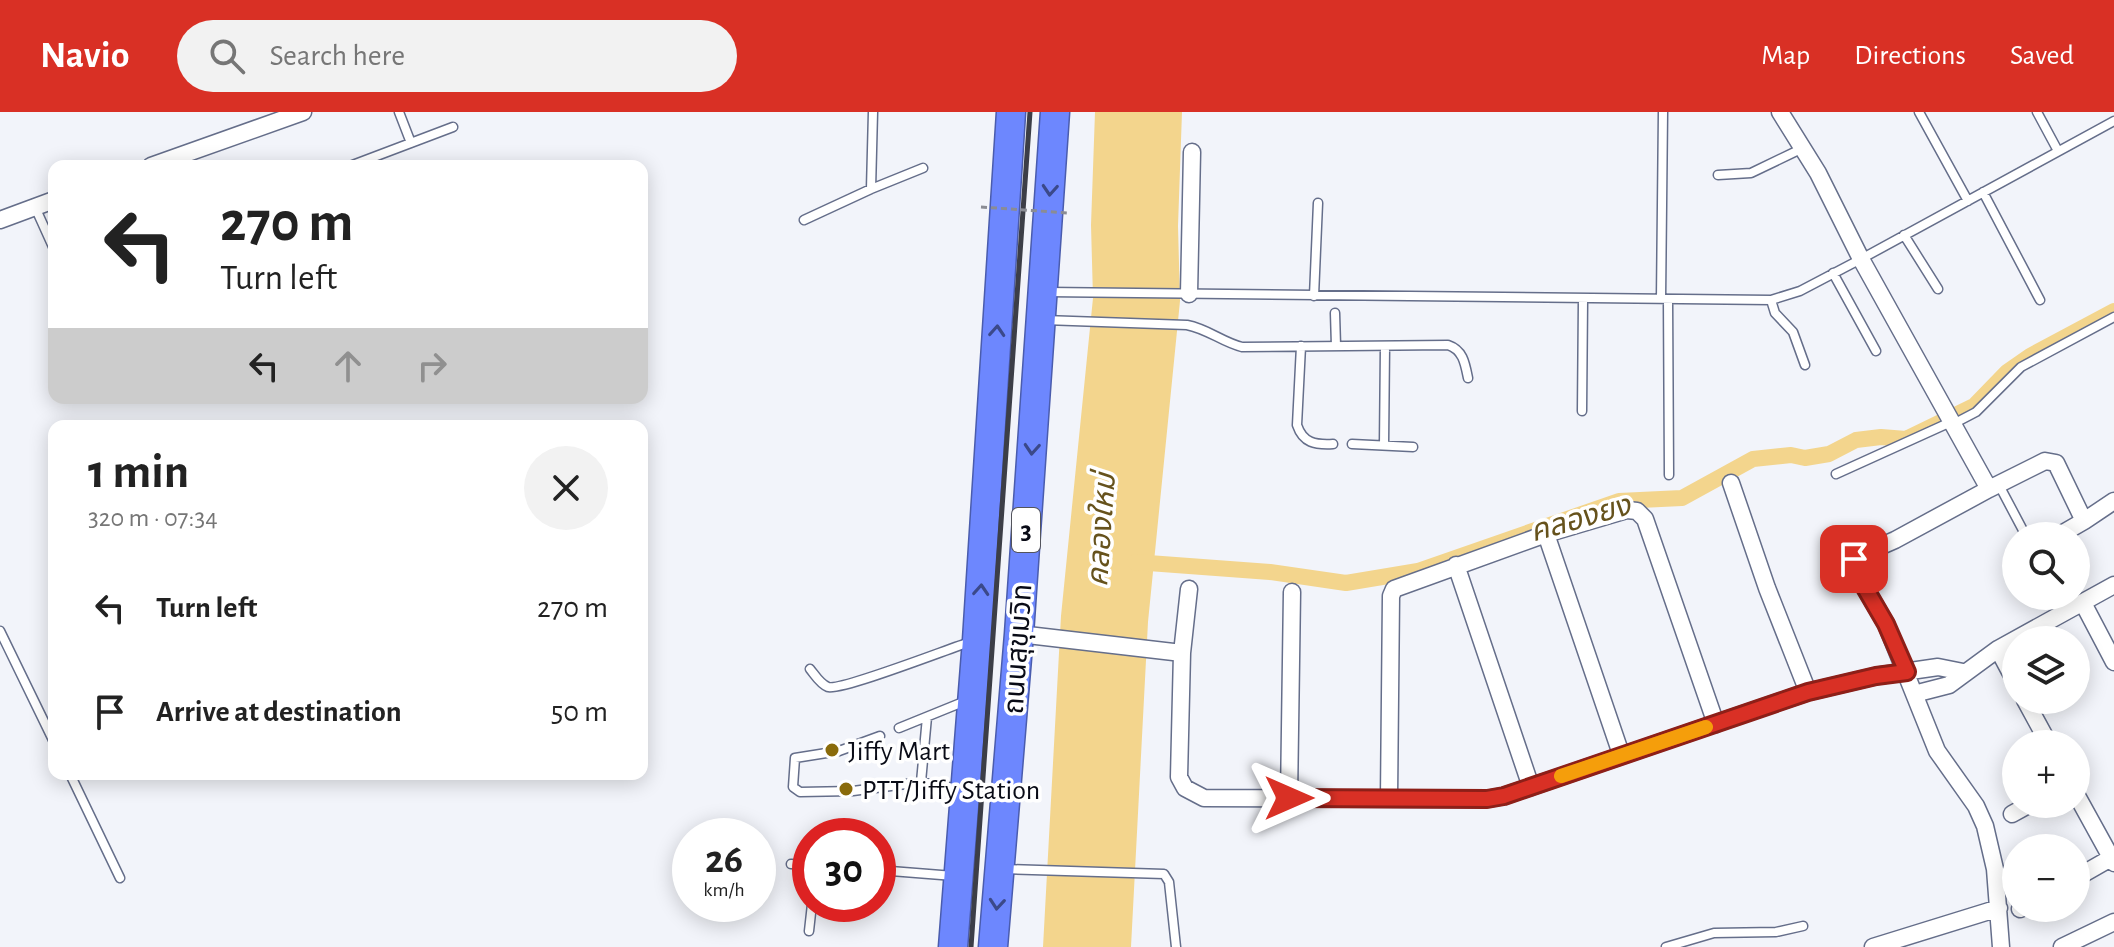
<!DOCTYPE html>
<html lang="en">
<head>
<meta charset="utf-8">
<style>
	:root { --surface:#fff; --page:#f2f2f2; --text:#222; --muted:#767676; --accent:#d93025 }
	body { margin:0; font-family:"Alegreya Sans","Noto Sans Thai",sans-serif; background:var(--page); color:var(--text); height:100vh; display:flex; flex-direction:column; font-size:30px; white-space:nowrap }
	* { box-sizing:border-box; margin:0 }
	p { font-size:26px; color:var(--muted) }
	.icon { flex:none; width:44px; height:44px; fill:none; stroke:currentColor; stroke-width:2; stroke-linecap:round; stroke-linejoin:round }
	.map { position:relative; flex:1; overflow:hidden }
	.side { position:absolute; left:48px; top:308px; width:600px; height:360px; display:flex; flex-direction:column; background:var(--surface); border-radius:16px; box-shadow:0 4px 20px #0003 }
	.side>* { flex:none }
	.hud { position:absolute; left:48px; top:48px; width:600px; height:244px; border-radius:16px; box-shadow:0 4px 20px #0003; background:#fff; color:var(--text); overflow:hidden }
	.buttons { position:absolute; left:2002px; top:410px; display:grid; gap:16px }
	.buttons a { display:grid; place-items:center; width:88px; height:88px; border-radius:50%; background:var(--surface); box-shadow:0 4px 20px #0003; font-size:40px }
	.speed { position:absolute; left:672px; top:706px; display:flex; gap:16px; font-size:40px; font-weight:700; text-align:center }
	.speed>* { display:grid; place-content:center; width:104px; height:104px; border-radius:50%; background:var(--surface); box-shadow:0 4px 20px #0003; line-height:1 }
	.speed small { font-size:20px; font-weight:400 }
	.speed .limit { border:12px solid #d22; background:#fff; color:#111 }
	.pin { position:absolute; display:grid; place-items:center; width:68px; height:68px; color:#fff; margin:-34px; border-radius:16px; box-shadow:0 4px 12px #0006 }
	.me { position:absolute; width:88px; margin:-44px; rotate:90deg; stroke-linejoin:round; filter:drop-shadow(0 0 6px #0008) }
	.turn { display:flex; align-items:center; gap:28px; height:168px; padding:0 40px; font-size:36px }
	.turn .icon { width:104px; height:104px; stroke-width:2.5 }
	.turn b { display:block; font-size:56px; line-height:68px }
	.lanes { display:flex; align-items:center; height:76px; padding:0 40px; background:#0003; justify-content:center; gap:40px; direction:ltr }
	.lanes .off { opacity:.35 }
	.round { display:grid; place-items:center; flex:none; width:84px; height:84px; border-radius:42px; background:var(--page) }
	.head { display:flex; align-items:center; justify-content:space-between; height:136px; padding:0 40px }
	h1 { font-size:48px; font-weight:600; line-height:60px }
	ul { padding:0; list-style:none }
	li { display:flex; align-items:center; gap:24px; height:104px; padding:0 40px }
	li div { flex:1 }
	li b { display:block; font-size:30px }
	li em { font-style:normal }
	header { display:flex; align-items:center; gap:48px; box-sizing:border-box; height:112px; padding:0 40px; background:var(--accent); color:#fff }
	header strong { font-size:38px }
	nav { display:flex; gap:44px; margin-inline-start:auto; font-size:28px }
	.search { width:560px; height:72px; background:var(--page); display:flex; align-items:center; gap:20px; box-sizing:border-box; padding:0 28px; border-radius:44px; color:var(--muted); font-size:30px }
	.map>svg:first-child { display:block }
	.water { fill:#f3d58d }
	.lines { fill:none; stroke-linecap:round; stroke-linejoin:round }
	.canal { stroke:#f3d58d; stroke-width:16 }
	.lane-casing { stroke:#656e8a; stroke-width:11 }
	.street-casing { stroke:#656e8a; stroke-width:19 }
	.highway-casing { stroke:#4a5cad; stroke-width:31 }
	.lane { stroke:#fff; stroke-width:8 }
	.street { stroke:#fff; stroke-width:16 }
	.highway { stroke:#6d87fe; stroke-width:28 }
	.rail { stroke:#3c3e47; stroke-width:5 }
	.path-bridge { stroke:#8a8c94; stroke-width:3; stroke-dasharray:6 4; stroke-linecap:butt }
	.oneway { stroke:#3b498a }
	.route-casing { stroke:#8d1f18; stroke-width:20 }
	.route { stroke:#d93025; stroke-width:14 }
	.slow { stroke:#f59e0b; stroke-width:14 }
	.poi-dot { fill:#8a6b0b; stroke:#fff; stroke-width:3 }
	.labels { text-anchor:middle; stroke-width:7; stroke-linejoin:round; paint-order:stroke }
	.shield { fill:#fff; stroke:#53545c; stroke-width:2 }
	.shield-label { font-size:26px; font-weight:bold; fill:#090b16 }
	.street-label { font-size:28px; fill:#090b16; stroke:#fff }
	.poi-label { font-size:28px; fill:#090b16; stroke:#fff; text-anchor:start }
	.water-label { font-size:30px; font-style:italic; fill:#66521c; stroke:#fff }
</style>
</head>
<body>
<header>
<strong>Navio</strong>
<div class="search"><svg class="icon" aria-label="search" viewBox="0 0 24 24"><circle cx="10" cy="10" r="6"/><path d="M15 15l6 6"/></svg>Search here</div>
<nav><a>Map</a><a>Directions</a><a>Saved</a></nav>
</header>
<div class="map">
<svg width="2114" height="835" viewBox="0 0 2114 835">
	<rect width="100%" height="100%" fill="#f2f4fa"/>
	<path class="water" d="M1095,0H1182L1178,114L1180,189L1148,510L1131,835H1043L1061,504L1093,186L1091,113Z"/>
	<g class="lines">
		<path class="canal" d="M1135,450L1270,460L1346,471L1418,459L1619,389L1682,386L1753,347L1791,343L1805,346L1829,342L1856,328L1881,325L1906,327L1974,294L2007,260L2030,244L2114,199"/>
		<g class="lane-casing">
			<path id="lane" d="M399,0L411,31
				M873,0L871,77L923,56
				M1919,0L1968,89
				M2037,0L2058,39
				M350,54L453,15
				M1718,63L1751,61L1803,36
				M1983,80L2040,188
				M35,95L54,137
				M804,108L871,77
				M1904,123L1938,177
				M1833,161L1876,239
				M1047,180L1771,188L1800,179L1861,147L2114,9
				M1314,184L1318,91
				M1661,187L1663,0
				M1668,187L1669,363
				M1771,188L1775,201L1793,220L1805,253
				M1335,201L1336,234
				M1044,208L1187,213C1208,217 1222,230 1242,235L1448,233C1463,238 1465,251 1468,266
				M1301,234L1297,313C1303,331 1315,333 1333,332
				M1582,299L1583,188
				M1955,311L1976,300L2021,255L2114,205
				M1352,332L1413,335
				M1384,333L1385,234
				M1836,362L1953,309
				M1999,373L2026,424
				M0,519L54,630
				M810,557C815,563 820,572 828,575C841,579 948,537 970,530
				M899,616L968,588
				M880,624L839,639L795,646L793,675L800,680L853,679L921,670L959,677
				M70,662L120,766
				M921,670L927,605
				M791,752L810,753
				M1004,757L1164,762L1169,770L1176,835
				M878,758L954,764
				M809,819L812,792
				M1666,835L1714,821L1776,820L1803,814"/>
		</g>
		<g class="street-casing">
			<path id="street" d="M1780,0L1818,61L1861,147L1989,377L2045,349L2056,351L2084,409L2058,424
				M151,54L303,0
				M0,108L54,88
				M1189,182L1192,40
				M1731,371L1767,476L1808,580
				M1989,377L1895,428L1856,445L1853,450L1861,469L1886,512L1937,639L1976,694L1985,714L1995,757L2001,835
				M2084,409L2114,389
				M1546,422L1621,642
				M1456,453L1531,675
				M2083,491L2114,550
				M1019,522L1182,541L1179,665L1185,676L1204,686L1487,687L1504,684L1808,580L1876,564L1938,555L1963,560
				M1998,537L2016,571
				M1182,541L1189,477
				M1914,582L1949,573L1998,537L2114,473
				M2025,588L2049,632
				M2076,682L2114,751
				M1289,686L1292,480
				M1389,686L1391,484L1394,477L1546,422L1627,398L1637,399L1645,407L1716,612
				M2012,702L2030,692
				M2076,766L2111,746
				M2020,797L2022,796
				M1873,835L1999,796
				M2062,835L2114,810"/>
		</g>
		<g class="highway-casing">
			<path id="highway" d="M953,835L977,528L1011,0
				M993,835L1019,522L1055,0"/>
		</g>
		<use href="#lane" class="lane"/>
		<use href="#street" class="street"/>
		<use href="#highway" class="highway"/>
		<path class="rail" d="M971,835L1030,0"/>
		<path class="path-bridge" d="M981,95L1068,101"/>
	</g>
	<defs><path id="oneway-chevron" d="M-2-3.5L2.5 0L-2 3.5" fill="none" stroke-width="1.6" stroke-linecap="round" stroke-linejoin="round" transform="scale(2)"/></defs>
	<g class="oneway">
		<use href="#oneway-chevron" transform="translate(1050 78) rotate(94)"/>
		<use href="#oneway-chevron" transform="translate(997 219) rotate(-86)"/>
		<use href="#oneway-chevron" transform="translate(1032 337) rotate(94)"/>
		<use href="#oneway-chevron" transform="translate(981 478) rotate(-86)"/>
		<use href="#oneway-chevron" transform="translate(997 792) rotate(95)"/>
	</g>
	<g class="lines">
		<g class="route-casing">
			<path id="route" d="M1289,686L1487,687L1504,684L1808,580L1876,564L1907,560L1886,512L1861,469L1854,447"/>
		</g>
		<use href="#route" class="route"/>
		<path class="slow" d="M1561,664L1706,615"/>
	</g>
	<g class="poi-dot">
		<circle cx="832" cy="638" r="8"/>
		<circle cx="846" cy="677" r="8"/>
	</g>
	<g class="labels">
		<rect class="shield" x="1012" y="396" width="28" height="44" rx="6"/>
		<g class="shield-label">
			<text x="1026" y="427">3</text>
		</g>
		<g class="street-label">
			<text transform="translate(1017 537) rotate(-86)" y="10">ถนนสุขุมวิท</text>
		</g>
		<g class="poi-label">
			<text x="848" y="648">Jiffy Mart</text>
			<text x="862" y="687">PTT/Jiffy Station</text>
		</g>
		<g class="water-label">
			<text transform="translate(1580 406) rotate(-16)" y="10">คลองยง</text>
			<text transform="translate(1101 418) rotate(-86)" y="10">คลองใหม่</text>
		</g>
	</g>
</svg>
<div class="buttons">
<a><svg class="icon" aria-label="search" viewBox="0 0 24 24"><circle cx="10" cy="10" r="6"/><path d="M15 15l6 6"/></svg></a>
<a><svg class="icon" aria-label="layers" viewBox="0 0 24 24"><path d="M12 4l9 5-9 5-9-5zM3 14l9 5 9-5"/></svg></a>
<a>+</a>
<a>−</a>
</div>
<div class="speed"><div>26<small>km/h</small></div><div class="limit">30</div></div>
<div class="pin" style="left:1854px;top:447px;background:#d93025"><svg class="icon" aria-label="arrive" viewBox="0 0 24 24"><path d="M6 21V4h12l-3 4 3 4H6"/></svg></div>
<svg class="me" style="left:1289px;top:686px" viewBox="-20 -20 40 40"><path d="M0-17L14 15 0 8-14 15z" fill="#d93025" stroke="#fff" stroke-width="4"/></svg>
<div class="hud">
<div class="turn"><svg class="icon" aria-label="left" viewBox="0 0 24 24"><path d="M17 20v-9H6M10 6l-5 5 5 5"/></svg><div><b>270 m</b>Turn left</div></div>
<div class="lanes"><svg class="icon" aria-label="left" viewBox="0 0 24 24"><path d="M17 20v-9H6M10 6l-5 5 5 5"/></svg><svg class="icon off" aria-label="ahead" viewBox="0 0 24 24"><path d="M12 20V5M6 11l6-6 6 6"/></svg><svg class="icon off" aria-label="right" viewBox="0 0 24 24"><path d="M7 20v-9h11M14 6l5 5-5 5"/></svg></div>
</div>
<section class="side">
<div class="head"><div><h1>1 min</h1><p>320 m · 07:34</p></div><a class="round"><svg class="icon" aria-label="close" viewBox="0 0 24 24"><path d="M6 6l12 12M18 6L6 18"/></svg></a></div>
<ul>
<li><svg class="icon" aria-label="left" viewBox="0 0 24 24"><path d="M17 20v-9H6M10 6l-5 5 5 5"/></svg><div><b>Turn left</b></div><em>270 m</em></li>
<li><svg class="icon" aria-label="arrive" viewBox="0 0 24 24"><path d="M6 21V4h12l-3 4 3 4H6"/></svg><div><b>Arrive at destination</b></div><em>50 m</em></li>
</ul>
</section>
</div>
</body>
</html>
